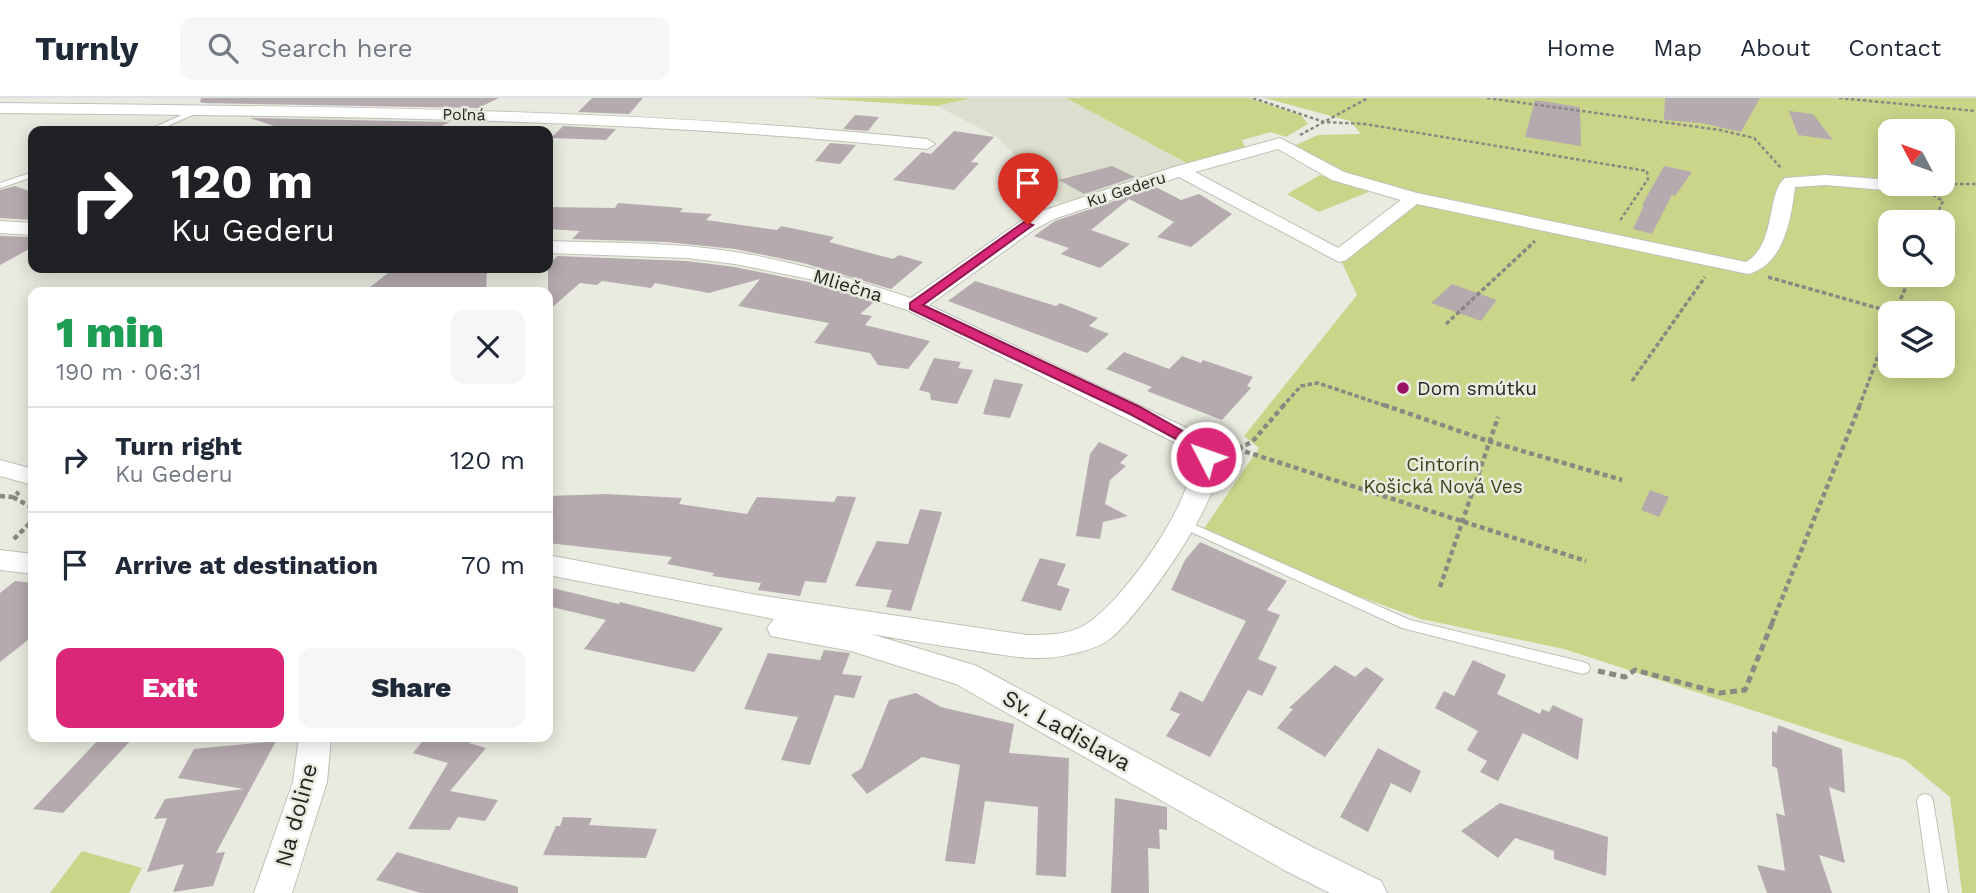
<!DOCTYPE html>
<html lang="en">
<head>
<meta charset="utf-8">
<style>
	:root { --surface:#fff; --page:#f6f6f7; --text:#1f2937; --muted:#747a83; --line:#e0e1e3; --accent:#db2777 }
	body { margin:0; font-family:"Work Sans",sans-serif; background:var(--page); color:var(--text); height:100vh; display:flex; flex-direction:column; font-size:26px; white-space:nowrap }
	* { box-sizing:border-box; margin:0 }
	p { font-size:23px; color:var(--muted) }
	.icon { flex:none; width:38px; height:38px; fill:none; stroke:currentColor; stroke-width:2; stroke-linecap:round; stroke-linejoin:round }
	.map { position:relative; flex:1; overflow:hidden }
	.panel { position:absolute; left:28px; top:189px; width:525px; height:455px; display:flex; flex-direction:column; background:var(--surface); border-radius:14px; box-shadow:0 4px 18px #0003 }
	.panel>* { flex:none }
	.banner { position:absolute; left:28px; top:28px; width:525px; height:147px; border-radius:14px; box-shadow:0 4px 18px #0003; background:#202124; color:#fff; overflow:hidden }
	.needle { width:46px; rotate:311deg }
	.fabs { position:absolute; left:1878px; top:21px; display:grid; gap:14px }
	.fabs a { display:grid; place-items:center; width:77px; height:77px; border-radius:14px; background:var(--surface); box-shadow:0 4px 18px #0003; font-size:35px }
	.pin { position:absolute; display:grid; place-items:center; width:60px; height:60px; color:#fff; margin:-72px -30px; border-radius:50% 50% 50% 0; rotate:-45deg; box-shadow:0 0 7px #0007 }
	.pin .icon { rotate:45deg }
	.me { position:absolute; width:77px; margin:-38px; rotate:311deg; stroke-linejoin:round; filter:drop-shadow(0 0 5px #0008) }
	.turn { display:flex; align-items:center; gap:24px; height:147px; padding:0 28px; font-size:32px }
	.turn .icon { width:91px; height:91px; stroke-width:2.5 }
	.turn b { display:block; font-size:49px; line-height:60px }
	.round { display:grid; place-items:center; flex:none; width:74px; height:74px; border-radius:14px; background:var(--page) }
	.head { display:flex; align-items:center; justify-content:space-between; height:119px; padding:0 28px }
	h1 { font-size:42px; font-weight:800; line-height:52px; color:#1e9e55 }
	.action { display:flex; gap:14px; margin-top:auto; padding:14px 28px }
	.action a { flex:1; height:80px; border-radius:14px; background:var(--accent); color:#fff; font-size:28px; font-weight:800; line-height:80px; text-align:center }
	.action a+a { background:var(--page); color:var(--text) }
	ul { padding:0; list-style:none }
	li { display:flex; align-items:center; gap:21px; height:105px; padding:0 28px; border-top:2px solid var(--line) }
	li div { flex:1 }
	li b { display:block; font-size:26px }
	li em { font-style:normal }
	header { display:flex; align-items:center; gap:42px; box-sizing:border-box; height:98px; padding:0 35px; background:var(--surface); border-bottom:2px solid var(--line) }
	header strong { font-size:33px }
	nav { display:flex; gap:38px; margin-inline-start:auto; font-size:24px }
	.search { width:490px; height:63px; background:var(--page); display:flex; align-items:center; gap:18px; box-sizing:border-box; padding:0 24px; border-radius:14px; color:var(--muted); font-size:26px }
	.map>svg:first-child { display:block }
	.built { fill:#dcdfcd }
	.green { fill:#cad589; fill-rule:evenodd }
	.building { fill:#b5aaae }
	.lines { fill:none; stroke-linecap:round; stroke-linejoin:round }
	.lane-casing { stroke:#bfc1b7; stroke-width:2 }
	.street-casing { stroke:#bfc1b7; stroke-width:2 }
	.path-far3 { stroke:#888982; stroke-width:2.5; stroke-dasharray:3.5 2.5; stroke-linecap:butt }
	.path-far2 { stroke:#888982; stroke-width:3.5; stroke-dasharray:4.5 2.5; stroke-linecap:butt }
	.path-far1 { stroke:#888982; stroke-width:4.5; stroke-dasharray:5 3.5; stroke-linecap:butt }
	.path { stroke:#888982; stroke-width:5; stroke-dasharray:7 4.5; stroke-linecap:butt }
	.lane { fill:#fff; fill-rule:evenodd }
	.street { fill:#fff; fill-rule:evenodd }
	.route { fill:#db2777; stroke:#8e194d; stroke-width:2 }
	.poi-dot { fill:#9c1262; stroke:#e9ebe0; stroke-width:2.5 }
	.labels { text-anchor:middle; stroke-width:5; stroke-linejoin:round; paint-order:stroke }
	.far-street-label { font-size:16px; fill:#252521; stroke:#e9ebe0 }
	.street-label { font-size:19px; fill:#252521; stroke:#e9ebe0 }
	.poi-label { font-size:19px; fill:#252521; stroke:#e9ebe0; text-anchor:start }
	.park-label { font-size:19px; fill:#3d4219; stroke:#e9ebe0 }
	.near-street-label { font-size:23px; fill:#252521; stroke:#e9ebe0 }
</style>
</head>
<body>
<header>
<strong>Turnly</strong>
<div class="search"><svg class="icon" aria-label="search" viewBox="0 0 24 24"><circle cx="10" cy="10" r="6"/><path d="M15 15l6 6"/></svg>Search here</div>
<nav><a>Home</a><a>Map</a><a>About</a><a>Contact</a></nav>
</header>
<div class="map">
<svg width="1976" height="795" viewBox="0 0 1976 795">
	<rect width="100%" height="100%" fill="#e9ebe0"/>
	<path class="built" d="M971,0H1066L1193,69L1065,111L997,39L937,8Z"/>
	<path class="green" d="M808,0H971L937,8Z
		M1066,0H1249L1301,17L1308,26L1286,39L1271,34L1242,42L1245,49L1190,67Z
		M1264,0H1976V795H1962L1950,699L1905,662L1564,551L1421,521L1347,494L1203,432L1259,350L1244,338L1357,197L1339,158L1414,100L1498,115L1343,77L1296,51V47L1318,37L1361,36L1350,23ZM1890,33H1942V86H1890ZM1890,124H1942V177H1890ZM1890,215H1942V268H1890Z
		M1320,77L1371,93L1319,114L1287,96Z
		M82,753L142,770L129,795H50Z"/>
	<path class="building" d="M201,0H499L478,10L203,5L200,4Z
		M592,0H643L629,16L578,14Z
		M1665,0H1760L1741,34L1701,25L1664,22Z
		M1535,2L1580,9L1581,48L1525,39Z
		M1789,13L1813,16L1833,42L1798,37Z
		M855,17L879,19L868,33L843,31Z
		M250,20L348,22L450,24L432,33H289Z
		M563,28L580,29L616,31L606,42L551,40Z
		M954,33L994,39L971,64L979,65L954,92L893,82L922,54L931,56Z
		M830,45L856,47L840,66L815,63Z
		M1112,68L1135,79L1084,96L1059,82Z
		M1664,68L1692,74L1675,98L1672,97L1652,136L1633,131L1644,107H1642Z
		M15,88L33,94V122L0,120V92Z
		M1156,89L1181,102L1199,96L1232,116L1191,149L1157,139L1174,124L1129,101L1091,132L1130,146L1100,170L1061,156L1069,150L1034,138L1055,123Z
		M618,105L683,110L680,114L712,116L706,122L777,132L781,128L834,139L829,144L893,161L899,157L923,164L891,191L803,165L735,151L666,144L572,141L580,133L548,131V109L615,110Z
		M0,138L33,139V149L0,167Z
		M557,158L687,163L735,169L813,185L874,204L860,216L872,218L865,227L930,243L908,271L878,267L870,255L814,245L829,225L738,208L760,181L709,195L655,185L651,190L602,183L597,187L580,185L548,213V168Z
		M394,170H487L486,194H364Z
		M975,183L1056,208L1060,205L1098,220L1089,228L1109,236L1087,255L948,203Z
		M1452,186L1497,202L1481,223L1431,205Z
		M1124,254L1169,271L1182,258L1201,265L1203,262L1253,279L1247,288L1251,290L1222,322L1147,293L1152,289L1106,271Z
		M934,260L961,264L958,270L973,272L957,306L931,302L930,295L919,292Z
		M994,281L1023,286L1010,320L983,316Z
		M1099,344L1128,357L1120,365L1126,368L1110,382L1105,406L1128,418L1103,424L1100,441L1076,438L1090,356Z
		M1650,392L1669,399L1659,419L1641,412Z
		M606,396L682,400L679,406L747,416L757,399L834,404L837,398L856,399L826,485L805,483L800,498L758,492L761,485L712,478L714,475L667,466L672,459L548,445V398Z
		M920,411L942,414L911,513L886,509L892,492L855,488L877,443L908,446Z
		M1200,444L1287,483L1267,512L1280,517L1258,561L1277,569L1262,598L1248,592L1210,659L1166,638L1180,616L1170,612L1180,593L1203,604L1246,523L1171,492L1185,462Z
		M1040,460L1066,466L1057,487L1070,491L1061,513L1021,503Z
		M15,483L33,485V538L0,564V495Z
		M548,489L619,506L620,504L723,530L694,574L584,551L606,522L548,508Z
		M824,552L850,555L842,576L862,578L854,600L835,597L810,667L781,662L798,619L744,611L768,555L820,562Z
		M1473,562L1506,577L1497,596L1540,616L1542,611L1549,614L1553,607L1583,621L1578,662L1523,635L1498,683L1480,674L1487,663L1467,652L1478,633L1435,610L1444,593L1454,598Z
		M1335,567L1355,579L1366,569L1384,581L1325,659L1277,630L1293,611L1289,610Z
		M916,595L941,609L1014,626L1009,655L1069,660L1066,779L1036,777L1038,709L985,703L975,766L945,763L960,667L922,659L867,696L851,677L862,670L889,602Z
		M1778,627L1842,651L1845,695L1829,689L1845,765L1819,757L1832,795H1767L1757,767L1785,773L1776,715L1785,718L1777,670L1772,668V633L1777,635Z
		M101,639H134L63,715L33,711Z
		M426,639H475L469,645L486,650L450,693L498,702L485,723L458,719L450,732L408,731L448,665L413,655Z
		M276,643L216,755L225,754L213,788L173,794L184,766L147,774L167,720L154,721L165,701L244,691L178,680L194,651Z
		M1378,650L1421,673L1411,695L1391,685L1368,734L1340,719Z
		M1115,700L1167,709V732L1159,731L1160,751L1148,750L1149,795H1111Z
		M1500,705L1608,739L1606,778L1554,761V753L1515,740L1498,760L1461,733Z
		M563,719L592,720L589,727L657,731L646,760L543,757L556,728H560Z
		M397,754L518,789V795H421L376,782Z"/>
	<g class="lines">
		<g class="lane-casing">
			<path id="lane" d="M195,11L202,13L156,33H146Z
				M33,74V79L0,90V85Z
				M1184,422L1410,522L1583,564L1588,566L1590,570L1588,574L1583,576L1402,530L1180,429L1178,426Z
				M1925,696L1931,698L1933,703L1948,795H1930L1917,703L1919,698Z"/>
		</g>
		<g class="street-casing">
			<path id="street" d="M0,5C310,9 619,9 927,41L935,46L927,51C619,19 310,18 0,15Z
				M1280,40L1344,74L1417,95L1746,164C1777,146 1766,95 1785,80L1826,77L1890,82V86H1923L1928,90L1919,95L1826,87L1795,89C1791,121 1784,167 1748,176L1417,106L1346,162L1339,164L1179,79L1054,121L1035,131L929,207L1189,331C1200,338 1215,347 1218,361C1227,396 1139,518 1111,540C1100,549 1085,553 1071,556C1038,565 1005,557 971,552C938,547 904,542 871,536L977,568L1310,748L1381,783L1387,795H1330L1284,772L956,586L851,553L771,538L767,530L774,521L548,477V457L757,497L1027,537C1046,537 1068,537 1085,527C1123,504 1192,405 1193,361L1178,346L907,212L814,182L735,166L687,160L548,155V143C610,145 674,144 735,154C796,164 853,181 911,200L1021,123L1042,113L1174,69ZM1278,51L1332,82L1401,102L1338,150L1195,74Z
				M0,123L33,125V137L0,135Z
				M0,362L33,371V387L0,378Z
				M0,452L33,456V476L0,472Z
				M299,639H331L327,684L292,795H254L293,684Z"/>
		</g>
		<path class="path-far3" d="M1253,0L1324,24L1365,26L1647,73L1648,81L1619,124
			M1487,0L1720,32L1754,40L1781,70
			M1839,0L1976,13
			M1300,37L1368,0
			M1942,86H1976
			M1933,97L1943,103L1934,124"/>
		<path class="path-far2" d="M1768,179L1895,215
			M1895,214L1911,177
			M1446,226L1535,143
			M1632,283L1705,179
			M1282,309L1301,288L1318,285L1389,309
			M1859,309L1890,227"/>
		<path class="path-far1" d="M1384,307L1488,343L1622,382
			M1237,351L1586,463
			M1230,354L1252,344L1284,307
			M1230,375L1235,367L1231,355
			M0,398L13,399L19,394
			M13,399L31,409L33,415
			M14,441L30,425L33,418
			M1440,489L1498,319
			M1772,525L1860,307"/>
		<path class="path" d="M1598,573L1625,579L1635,572L1720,595L1745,592L1773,523"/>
		<use href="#lane" class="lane"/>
		<use href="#street" class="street"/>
	</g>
	<path class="route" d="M1024,124L1033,127L923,207L1140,309L1188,336L1211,356L1213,359L1211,363H1200L1178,342L1130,316L910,211V205Z"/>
	<circle class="poi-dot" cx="1403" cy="290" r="7"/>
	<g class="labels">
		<g class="far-street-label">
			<text transform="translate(464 16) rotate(1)" y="6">Poľná</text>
			<text transform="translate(1126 91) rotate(-18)" y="6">Ku Gederu</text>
		</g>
		<g class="street-label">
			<text transform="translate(848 187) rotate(17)" y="7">Mliečna</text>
		</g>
		<g class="poi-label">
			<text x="1417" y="297">Dom smútku</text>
		</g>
		<g class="park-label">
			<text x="1443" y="373">Cintorín<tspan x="1443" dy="22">Košická Nová Ves</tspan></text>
		</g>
		<g class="near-street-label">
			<text transform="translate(1067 632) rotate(29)" y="8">Sv. Ladislava</text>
			<text transform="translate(296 717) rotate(-75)" y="8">Na doline</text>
		</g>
	</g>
</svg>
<div class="fabs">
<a><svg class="needle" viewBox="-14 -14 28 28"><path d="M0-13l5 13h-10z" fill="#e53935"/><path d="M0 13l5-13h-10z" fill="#747a83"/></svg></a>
<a><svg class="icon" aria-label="search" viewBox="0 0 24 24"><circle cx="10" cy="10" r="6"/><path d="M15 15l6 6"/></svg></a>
<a><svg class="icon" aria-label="layers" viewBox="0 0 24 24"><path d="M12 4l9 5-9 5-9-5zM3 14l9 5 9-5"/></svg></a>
</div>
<div class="pin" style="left:1028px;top:127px;background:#d93025"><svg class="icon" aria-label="arrive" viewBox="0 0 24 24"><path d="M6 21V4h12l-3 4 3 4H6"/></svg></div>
<svg class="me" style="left:1206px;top:359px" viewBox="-20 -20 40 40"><circle r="17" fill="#db2777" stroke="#fff" stroke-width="3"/><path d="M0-11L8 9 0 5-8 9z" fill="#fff"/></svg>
<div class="banner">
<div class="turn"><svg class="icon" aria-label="right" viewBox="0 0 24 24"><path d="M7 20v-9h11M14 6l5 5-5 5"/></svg><div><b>120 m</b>Ku Gederu</div></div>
</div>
<section class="panel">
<div class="head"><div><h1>1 min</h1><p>190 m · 06:31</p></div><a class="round"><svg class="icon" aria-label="close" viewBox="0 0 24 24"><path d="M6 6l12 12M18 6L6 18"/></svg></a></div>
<ul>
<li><svg class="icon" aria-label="right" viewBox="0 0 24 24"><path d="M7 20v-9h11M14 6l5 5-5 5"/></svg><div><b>Turn right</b><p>Ku Gederu</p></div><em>120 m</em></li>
<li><svg class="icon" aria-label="arrive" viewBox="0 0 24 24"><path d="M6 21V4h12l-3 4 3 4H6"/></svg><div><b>Arrive at destination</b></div><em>70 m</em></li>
</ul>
<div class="action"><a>Exit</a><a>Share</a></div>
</section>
</div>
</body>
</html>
